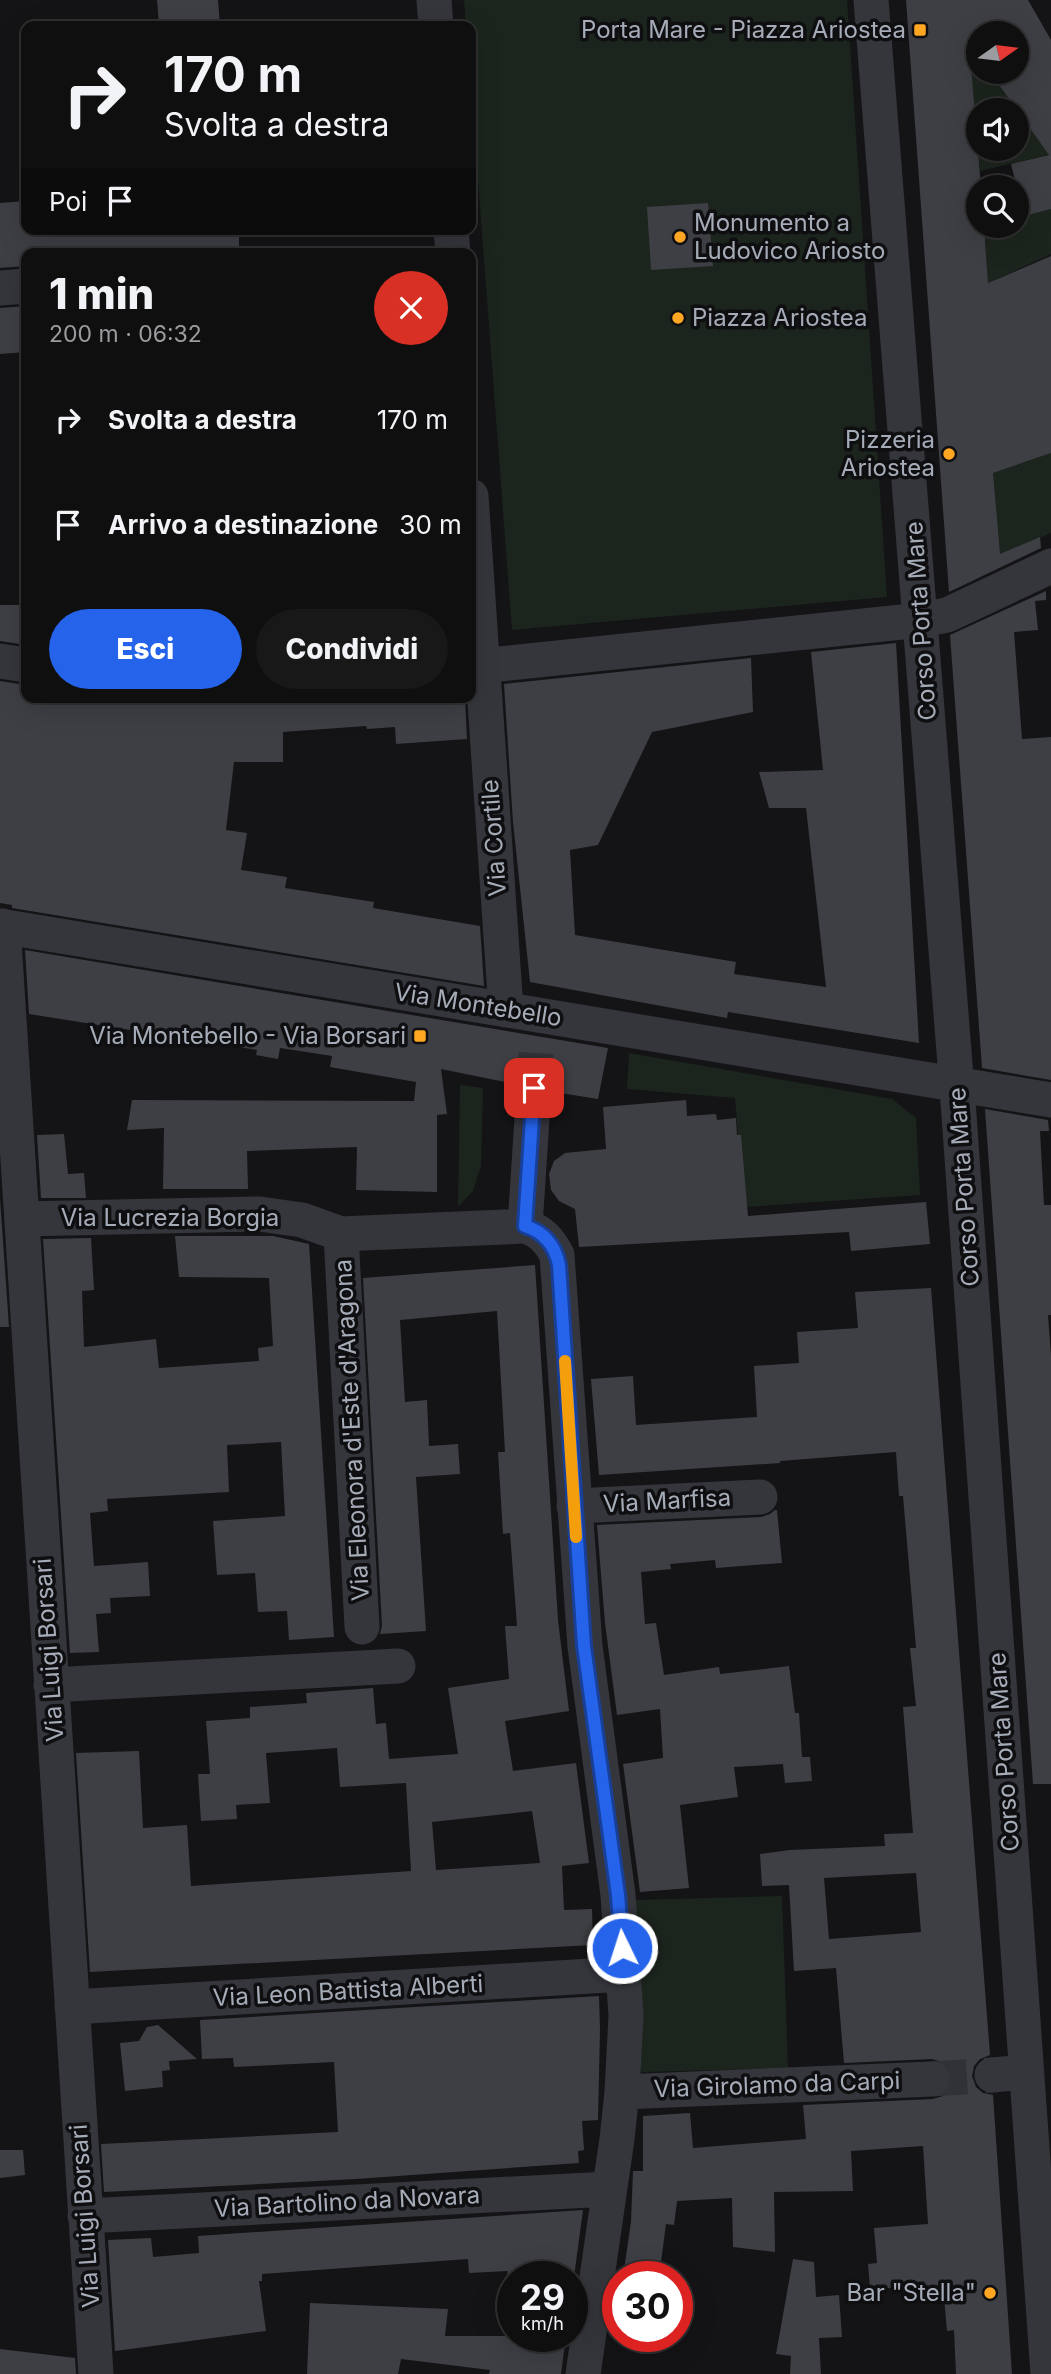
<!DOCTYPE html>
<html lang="it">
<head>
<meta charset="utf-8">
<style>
	:root { --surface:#0f0f10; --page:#181819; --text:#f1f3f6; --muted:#9b9c9f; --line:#2f2f30; --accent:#2563eb }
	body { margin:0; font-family:Inter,sans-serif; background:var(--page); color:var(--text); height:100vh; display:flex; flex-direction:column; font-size:26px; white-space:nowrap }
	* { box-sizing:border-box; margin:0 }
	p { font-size:23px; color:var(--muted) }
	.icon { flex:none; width:38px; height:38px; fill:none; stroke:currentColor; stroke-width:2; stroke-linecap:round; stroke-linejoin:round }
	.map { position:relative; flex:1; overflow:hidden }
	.drawer { position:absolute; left:21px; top:248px; width:455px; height:455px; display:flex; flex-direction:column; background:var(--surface); border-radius:14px; box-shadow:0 7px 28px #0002,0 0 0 2px var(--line) }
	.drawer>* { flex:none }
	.top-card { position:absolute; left:21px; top:21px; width:455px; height:214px; border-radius:14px; box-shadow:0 7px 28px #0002,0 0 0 2px var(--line); background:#0f0f10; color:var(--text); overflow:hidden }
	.needle { width:46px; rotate:76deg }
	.controls { position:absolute; left:966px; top:21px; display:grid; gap:14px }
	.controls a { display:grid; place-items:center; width:63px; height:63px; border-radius:50%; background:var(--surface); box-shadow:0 7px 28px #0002,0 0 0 2px var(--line); font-size:35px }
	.speed { position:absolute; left:497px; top:2261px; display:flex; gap:14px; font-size:35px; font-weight:700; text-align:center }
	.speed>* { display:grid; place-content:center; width:91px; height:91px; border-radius:50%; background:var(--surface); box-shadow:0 7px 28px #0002,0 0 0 2px var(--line); line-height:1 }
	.speed small { font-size:18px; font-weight:400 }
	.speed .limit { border:10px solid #d22; background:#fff; color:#111 }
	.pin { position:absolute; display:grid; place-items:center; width:60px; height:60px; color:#fff; margin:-30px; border-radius:14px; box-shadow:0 4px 10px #0006 }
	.me { position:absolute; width:77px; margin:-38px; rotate:356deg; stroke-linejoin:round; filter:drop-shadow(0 0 5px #0008) }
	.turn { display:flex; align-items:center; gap:24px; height:147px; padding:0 28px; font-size:32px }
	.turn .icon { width:91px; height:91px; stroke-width:2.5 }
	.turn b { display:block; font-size:49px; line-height:60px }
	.then { display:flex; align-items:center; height:66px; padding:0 28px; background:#0003; gap:14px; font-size:26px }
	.round { display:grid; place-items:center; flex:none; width:74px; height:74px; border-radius:37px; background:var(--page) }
	.headline { display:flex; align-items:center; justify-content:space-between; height:119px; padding:0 28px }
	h1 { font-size:42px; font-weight:800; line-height:52px }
	.cta { display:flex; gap:14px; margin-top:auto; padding:14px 28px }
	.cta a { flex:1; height:80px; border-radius:42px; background:var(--accent); color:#fff; font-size:28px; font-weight:800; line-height:80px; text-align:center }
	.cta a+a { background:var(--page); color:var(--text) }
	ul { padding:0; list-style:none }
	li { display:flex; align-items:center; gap:21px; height:105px; padding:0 28px }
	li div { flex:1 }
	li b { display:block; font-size:26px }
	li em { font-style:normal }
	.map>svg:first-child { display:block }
	.green { fill:#1c251d; fill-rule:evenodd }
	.building { fill:#3e3f44; fill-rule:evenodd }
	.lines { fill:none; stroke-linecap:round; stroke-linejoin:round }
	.minor-tunnel { stroke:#313236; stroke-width:35; stroke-dasharray:35 18; stroke-linecap:butt }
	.minor { stroke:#35363c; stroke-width:35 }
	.route-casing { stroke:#184099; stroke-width:18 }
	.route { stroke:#2563eb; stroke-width:12 }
	.slow { stroke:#f59e0b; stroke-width:12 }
	.poi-dot { fill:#ffa723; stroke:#0f0f11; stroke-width:2.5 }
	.labels { text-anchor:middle; stroke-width:7; stroke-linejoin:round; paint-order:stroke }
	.poi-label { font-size:24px; fill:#a5acb8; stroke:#0f0f11; text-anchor:end }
	.street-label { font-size:24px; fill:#a5acb8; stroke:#0f0f11 }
</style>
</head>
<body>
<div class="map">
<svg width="1051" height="2374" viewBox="0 0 1051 2374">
	<rect width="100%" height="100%" fill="#141416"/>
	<path class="green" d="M464,0H847L887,597L512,630L471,87V26H466Z
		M1007,72L1005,73L1051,154L980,171L973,92L963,73ZM978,110H1017V149H978Z
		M1017,194H1019L1024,215L1051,209V254L988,283L984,226H1017Z
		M1051,453V533L999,555L993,473Z
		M19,518H26V596H20Z
		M629,1053L892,1099L916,1118L920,1195L744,1207L735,1098L627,1089Z
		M460,1085L483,1088L481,1166L473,1191L458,1207Z
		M782,1896L788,2068L641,2072L635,1900Z"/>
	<path class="building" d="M157,0H218L220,26H159Z
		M906,0H1028L1051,40V209L1024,216L1011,164L1049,155L990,72H1017V33H978V55L969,42L981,187H978V226H984L988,283L1051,256V453L993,473L1000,554L1040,537L1041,548L949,592Z
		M26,201V229H239V247L156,254H26V266L0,268V203Z
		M708,203L713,266L651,270L647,207Z
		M26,306V352L0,354V308Z
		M1046,591V600L1035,601L1038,630L1014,632L1022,739L1051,737V1080L982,1068L950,635Z
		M0,605H26V645L0,641Z
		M896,643L919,1043L728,1012L727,1018L530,982L513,822L504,684L751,658L753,712L652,732L598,845L570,850L575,935L736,962L734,974L826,987L806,808H769L759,772L823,770L811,652Z
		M0,681L26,685V698H159L230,704L316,698H465L467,739L396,744L395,727L367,729L366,726L283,732V762H234L226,830L247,833L241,870L287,877L285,888L374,902L373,908L480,926L484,986L12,908V905L0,903Z
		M25,950L608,1048L598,1099L554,1092L552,1079L545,1071L536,1068L525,1070L518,1076L515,1084L441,1069L447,1114L437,1115V1192L356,1190L357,1147L247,1151L248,1189H163L164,1128L127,1130L132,1100L414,1101L416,1082L330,1067L332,1056L280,1048L278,1059L256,1055L257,1050L29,1014Z
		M686,1100L687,1116L716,1114L717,1120L736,1118L737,1135H741L748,1216L926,1202L930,1244L851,1251L849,1232L579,1247L575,1209L559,1201L551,1190L549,1174L554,1161L565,1153L606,1149L603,1107Z
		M985,1109L1048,1120L1049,1131H1040L1044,1205H1051V1315H1048L1051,1356V1784H1033Z
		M64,1134L68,1174L84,1173L86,1198H41L37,1135Z
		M0,1198L9,1327H0Z
		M175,1236H273L309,1244L334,1637L289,1640L287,1611L258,1612L255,1573L217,1575L213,1521L285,1516L281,1442L227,1445L229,1492L107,1499L108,1511L90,1513L94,1566L148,1562L150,1596L110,1598L111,1613L96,1614L99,1652L70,1653L43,1239L91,1238L94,1290L82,1291L84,1347L156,1339L159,1368L259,1361L258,1348L273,1346L269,1278L179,1277Z
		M535,1265L558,1620L569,1711L505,1721L513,1771L576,1763L589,1863L562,1866L564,1910L592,1909L593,1945L90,1972L76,1753L139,1751L143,1828L187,1825L191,1886L411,1871L406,1783L340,1787L337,1748L266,1753L270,1803L236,1805L237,1819L201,1821L198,1774H210L206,1721L250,1718V1707L307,1703L306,1693L373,1688L376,1724L386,1723L389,1759L458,1754L448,1688L509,1679L505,1626H517L510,1533L503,1534L498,1452H505L497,1311L400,1320L405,1402L427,1400L429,1446L458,1444L460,1474L416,1477L426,1631L380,1634L382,1626L363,1278ZM532,1811L540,1863L436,1870L432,1822Z
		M931,1288L990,2055L980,2059L974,2066L972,2076L976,2087L983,2093L993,2095L1012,2374H956L954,2330L947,2331L943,2285L870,2289L868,2264L877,2263L874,2228L928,2224L923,2146L851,2151L853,2191L774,2192L775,2252L733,2247L732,2198L677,2201L674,2225L666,2224L659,2277H623L631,2222L633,2171H643V2116L690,2113L693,2148L806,2139L803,2105L933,2099L943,2096L949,2089L952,2079L949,2068L942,2062L932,2059L844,2063L836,1968L794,1971L789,1885L762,1886L760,1854L790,1850L885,1846L884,1834L913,1833L903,1707L916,1706L910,1648H916L903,1496H899L896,1452L780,1461V1463L599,1475L591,1379L633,1376L636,1425L757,1417L754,1366L799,1363L797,1332L858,1328L855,1292ZM916,1873L921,1932L829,1939L824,1878Z
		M775,1510H777L782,1563L716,1568L715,1560L670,1564L671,1569L641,1572L645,1624L656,1623L664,1675L719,1667L720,1674L789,1666L795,1713H799L802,1757H810L812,1781L785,1783L783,1764L734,1767L738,1797L680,1805L689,1888L640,1892L623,1764L663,1758L660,1709L617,1715L605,1623L597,1525L761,1517L770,1514Z
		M599,1996L600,2030L598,2120L582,2121L584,2150L578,2151L579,2163L356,2179L104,2192L101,2144L338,2132L334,2062L234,2067L233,2058L202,2059L200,2020Z
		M158,2025L197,2059L169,2061L170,2070L162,2071L163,2087L125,2091L120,2043L139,2041L147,2027Z
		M0,2150H23L25,2175L0,2178Z
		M583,2210L574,2277H507L508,2271L469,2273L468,2259L262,2274V2281H259L266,2331L115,2351L108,2240L151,2238L153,2257L199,2253L198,2236Z
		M793,2259L814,2262L816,2297L839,2295L842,2337L819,2338L821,2374H790L791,2356L776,2354Z
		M310,2303L448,2309L445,2336H566L561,2374H489L490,2370L401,2359L398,2374H307Z
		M0,2349L75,2358L76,2374H0Z"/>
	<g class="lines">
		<path class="minor-tunnel" d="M534,1088L537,1036
			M932,2079L992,2075"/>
		<path class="minor" d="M434,0L436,26
			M871,0L959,1115L1048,2374
			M451,229L453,254
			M0,288L26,286
			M471,496L506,1010
			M0,661L26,665
			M471,667L921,620L947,615L1051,566
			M0,926L1051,1100
			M3,926L96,2374
			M22,1219L260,1214L302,1220L341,1234L525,1226C541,1231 549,1240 557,1255L585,1646L618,1895L626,2016L622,2092L617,2139L583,2374
			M525,1226L534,1088
			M341,1234L362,1627
			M574,1506L760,1497
			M51,1685L398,1666
			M72,2007L624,1974
			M992,2075L1026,2072
			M622,2092L932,2079
			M85,2216L609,2189"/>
	</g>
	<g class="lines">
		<g class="route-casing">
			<path id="route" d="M534,1088L525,1226C544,1232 555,1245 559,1265L584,1646L618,1895L622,1948"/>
		</g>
		<use href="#route" class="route"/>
		<path class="slow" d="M565,1361L576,1537"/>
	</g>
	<g class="poi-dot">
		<rect x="913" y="23" width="14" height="14" rx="3.5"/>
		<circle cx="680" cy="237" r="7"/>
		<circle cx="678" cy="318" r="7"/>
		<circle cx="949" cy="454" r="7"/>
		<rect x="413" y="1029" width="14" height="14" rx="3.5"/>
		<circle cx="990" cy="2293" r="7"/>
	</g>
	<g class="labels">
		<g class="poi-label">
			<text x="906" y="38">Porta Mare - Piazza Ariostea</text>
			<text x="694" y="231" text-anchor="start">Monumento a<tspan x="694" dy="28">Ludovico Ariosto</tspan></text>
			<text x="692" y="326" text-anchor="start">Piazza Ariostea</text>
			<text x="935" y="448">Pizzeria<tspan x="935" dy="28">Ariostea</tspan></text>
			<text x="406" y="1044">Via Montebello - Via Borsari</text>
			<text x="976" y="2301">Bar "Stella"</text>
		</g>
		<g class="street-label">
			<text transform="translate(921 621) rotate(-94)" y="8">Corso Porta Mare</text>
			<text transform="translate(494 838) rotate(-94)" y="8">Via Cortile</text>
			<text transform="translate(478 1005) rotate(9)" y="8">Via Montebello</text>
			<text transform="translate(964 1187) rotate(-94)" y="8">Corso Porta Mare</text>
			<text x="170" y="1226">Via Lucrezia Borgia</text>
			<text transform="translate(352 1430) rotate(-93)" y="8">Via Eleonora d'Este d'Aragona</text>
			<text transform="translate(667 1501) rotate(-3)" y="8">Via Marfisa</text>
			<text transform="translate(49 1650) rotate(-94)" y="8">Via Luigi Borsari</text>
			<text transform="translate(1004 1752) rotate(-94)" y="8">Corso Porta Mare</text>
			<text transform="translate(348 1991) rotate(-3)" y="8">Via Leon Battista Alberti</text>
			<text transform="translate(777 2085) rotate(-2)" y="8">Via Girolamo da Carpi</text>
			<text transform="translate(347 2202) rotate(-3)" y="8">Via Bartolino da Novara</text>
			<text transform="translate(85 2216) rotate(-94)" y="8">Via Luigi Borsari</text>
		</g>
	</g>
</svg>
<div class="controls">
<a><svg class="needle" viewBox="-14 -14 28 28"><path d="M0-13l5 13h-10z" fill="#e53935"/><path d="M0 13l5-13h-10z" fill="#9b9c9f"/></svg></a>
<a><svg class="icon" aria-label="sound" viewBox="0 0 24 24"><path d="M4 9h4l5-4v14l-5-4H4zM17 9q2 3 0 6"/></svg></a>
<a><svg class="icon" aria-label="search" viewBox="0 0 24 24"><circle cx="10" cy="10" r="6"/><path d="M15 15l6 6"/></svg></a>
</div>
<div class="speed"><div>29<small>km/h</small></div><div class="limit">30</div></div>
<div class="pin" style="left:534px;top:1088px;background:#d93025"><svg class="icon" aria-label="arrive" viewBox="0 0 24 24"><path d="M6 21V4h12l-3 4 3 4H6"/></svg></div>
<svg class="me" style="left:622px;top:1948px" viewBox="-20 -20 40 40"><circle r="17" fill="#2563eb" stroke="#fff" stroke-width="3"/><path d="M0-11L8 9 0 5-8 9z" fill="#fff"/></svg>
<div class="top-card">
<div class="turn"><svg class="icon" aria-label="right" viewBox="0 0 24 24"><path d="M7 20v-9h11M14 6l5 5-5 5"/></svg><div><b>170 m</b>Svolta a destra</div></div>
<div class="then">Poi<svg class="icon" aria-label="arrive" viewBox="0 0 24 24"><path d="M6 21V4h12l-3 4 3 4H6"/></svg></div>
</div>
<section class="drawer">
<div class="headline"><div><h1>1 min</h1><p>200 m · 06:32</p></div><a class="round" style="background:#d93025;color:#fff"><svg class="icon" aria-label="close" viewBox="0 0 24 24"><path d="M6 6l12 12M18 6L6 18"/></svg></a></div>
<ul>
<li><svg class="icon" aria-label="right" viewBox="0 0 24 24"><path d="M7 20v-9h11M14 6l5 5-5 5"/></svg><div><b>Svolta a destra</b></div><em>170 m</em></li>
<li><svg class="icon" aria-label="arrive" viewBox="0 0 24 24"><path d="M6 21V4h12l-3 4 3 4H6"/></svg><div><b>Arrivo a destinazione</b></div><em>30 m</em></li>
</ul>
<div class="cta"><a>Esci</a><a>Condividi</a></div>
</section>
</div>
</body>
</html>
